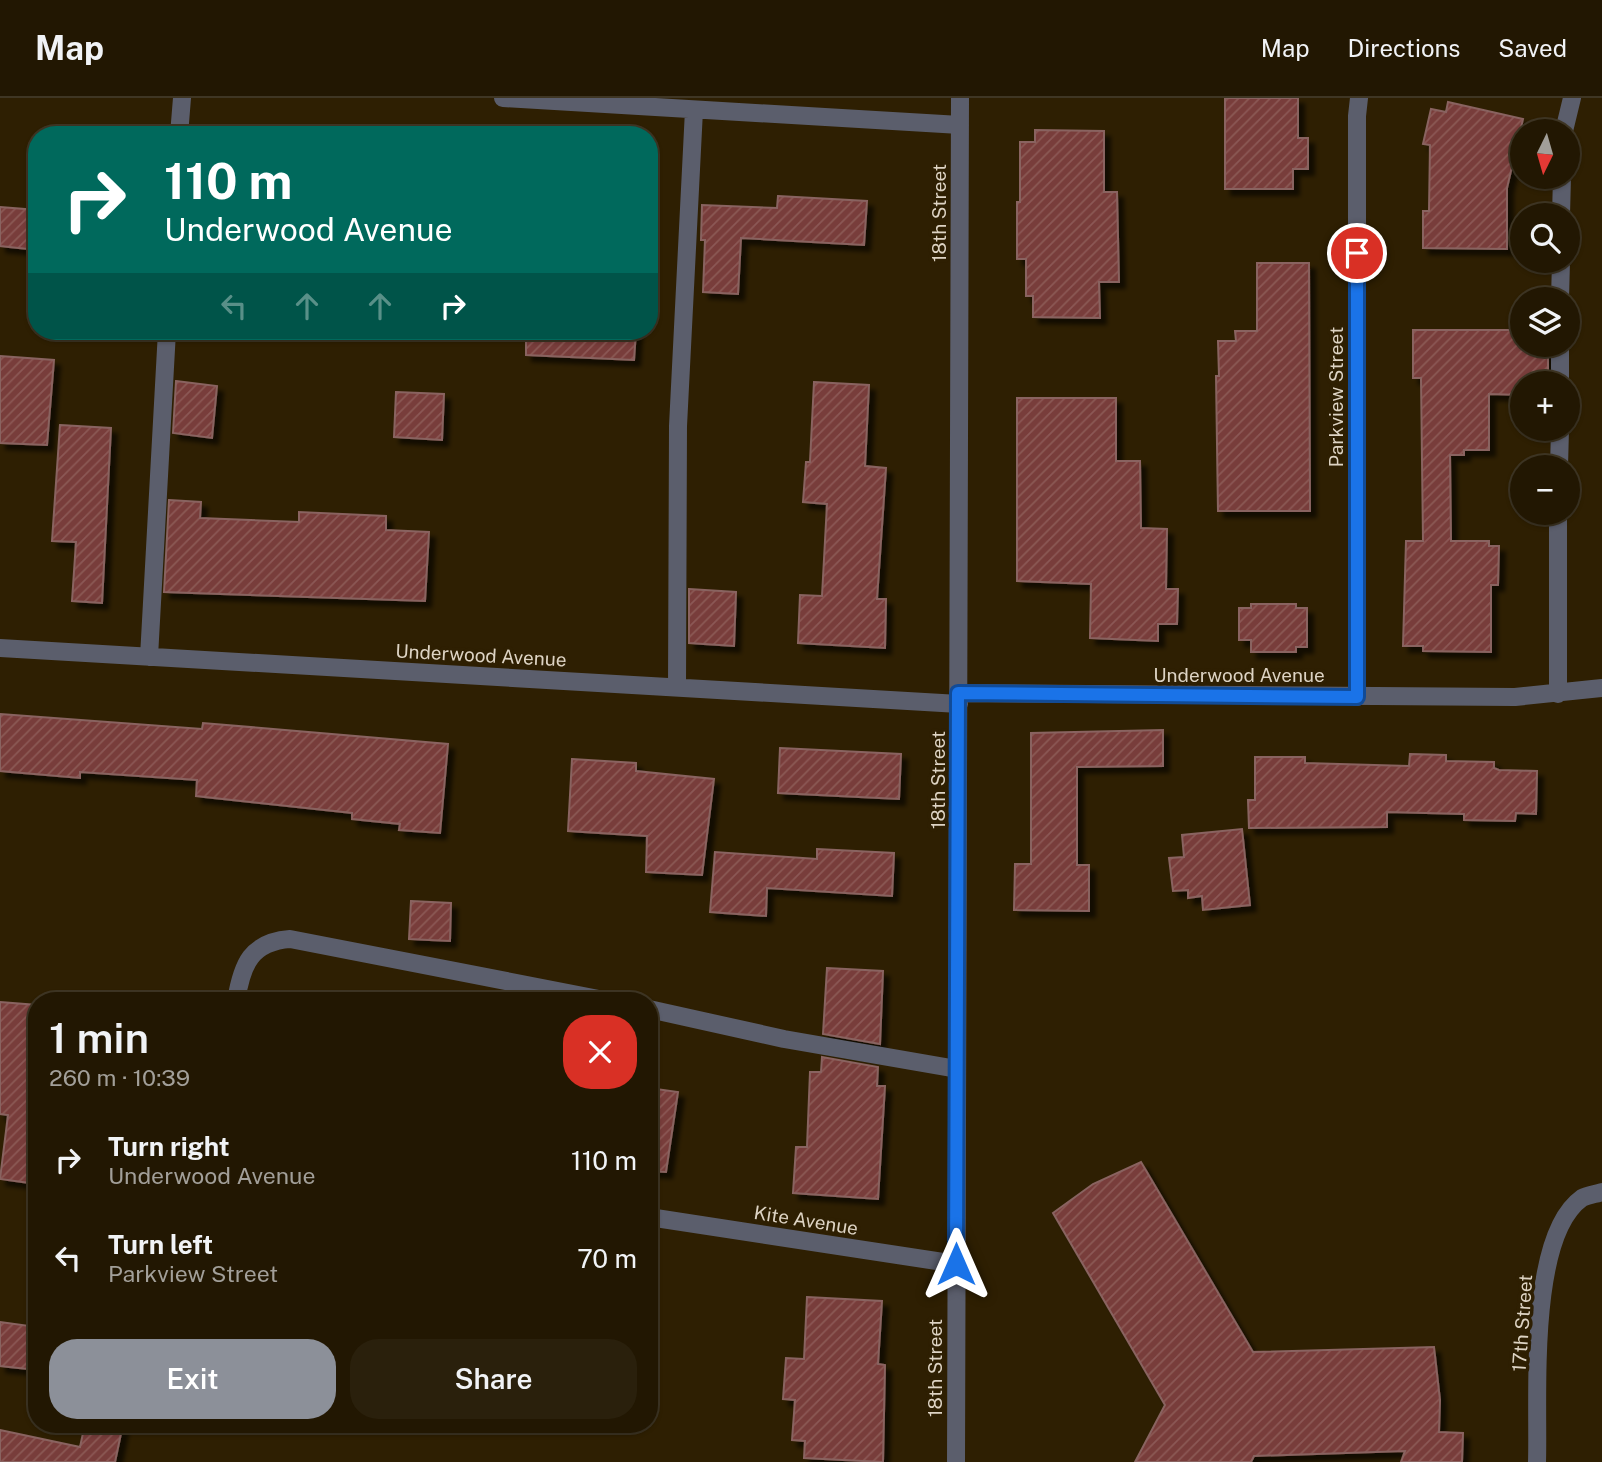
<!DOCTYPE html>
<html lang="en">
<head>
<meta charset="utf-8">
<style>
	:root { --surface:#221702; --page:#2a200c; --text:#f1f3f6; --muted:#a29f99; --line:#3f3624; --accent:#8c9099 }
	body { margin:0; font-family:"Public Sans",sans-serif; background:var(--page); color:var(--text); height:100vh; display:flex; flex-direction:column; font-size:26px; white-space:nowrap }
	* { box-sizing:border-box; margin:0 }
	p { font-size:23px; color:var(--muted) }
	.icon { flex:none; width:38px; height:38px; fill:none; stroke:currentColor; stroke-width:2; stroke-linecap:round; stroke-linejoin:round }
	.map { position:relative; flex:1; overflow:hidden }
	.panel { position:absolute; left:28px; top:894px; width:630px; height:441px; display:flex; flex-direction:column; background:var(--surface); border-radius:28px; box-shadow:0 2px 5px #0004,0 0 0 2px var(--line) }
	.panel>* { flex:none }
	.banner { position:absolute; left:28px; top:28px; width:630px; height:214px; border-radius:28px; box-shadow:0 2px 5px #0004,0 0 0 2px var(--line); background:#00695c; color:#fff; overflow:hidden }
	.needle { width:46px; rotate:185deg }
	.controls { position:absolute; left:1510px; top:21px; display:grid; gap:14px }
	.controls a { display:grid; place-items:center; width:70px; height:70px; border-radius:50%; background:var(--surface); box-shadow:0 2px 5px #0004,0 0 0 2px var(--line); font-size:35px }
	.pin { position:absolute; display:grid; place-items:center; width:60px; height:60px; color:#fff; margin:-30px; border:4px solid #fff; border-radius:50%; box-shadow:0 2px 7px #0007 }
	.me { position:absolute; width:77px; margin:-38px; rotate:0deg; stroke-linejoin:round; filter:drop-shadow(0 0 5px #0008) }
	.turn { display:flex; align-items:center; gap:24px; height:147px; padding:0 21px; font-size:32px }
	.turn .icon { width:91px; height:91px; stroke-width:2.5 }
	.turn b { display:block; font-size:49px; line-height:60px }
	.lanes { display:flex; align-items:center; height:66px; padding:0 21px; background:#0003; justify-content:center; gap:35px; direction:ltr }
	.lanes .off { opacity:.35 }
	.round { display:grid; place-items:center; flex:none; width:74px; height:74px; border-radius:28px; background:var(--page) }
	.head { display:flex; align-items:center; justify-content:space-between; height:119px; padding:0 21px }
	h1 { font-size:42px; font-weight:600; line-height:52px }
	.primary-button { display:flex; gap:14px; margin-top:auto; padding:14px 21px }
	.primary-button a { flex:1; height:80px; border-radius:28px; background:var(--accent); color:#fff; font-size:28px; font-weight:600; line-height:80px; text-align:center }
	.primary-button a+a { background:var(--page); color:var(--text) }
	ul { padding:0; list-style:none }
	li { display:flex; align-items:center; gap:21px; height:98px; padding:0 21px }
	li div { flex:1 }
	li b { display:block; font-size:26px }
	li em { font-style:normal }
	header { display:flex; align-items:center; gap:42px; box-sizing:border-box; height:98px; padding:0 35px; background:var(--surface); border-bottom:2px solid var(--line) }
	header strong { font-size:33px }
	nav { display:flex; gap:38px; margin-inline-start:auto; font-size:24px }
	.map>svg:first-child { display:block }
	.building { fill:url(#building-hatch); stroke:#896360; stroke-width:2; filter:url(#shadow) }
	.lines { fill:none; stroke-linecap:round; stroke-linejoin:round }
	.minor { stroke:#5b5e6c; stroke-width:18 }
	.route-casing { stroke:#114b97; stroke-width:18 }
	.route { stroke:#1a73e8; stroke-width:12 }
	.labels { text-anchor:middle; stroke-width:7; stroke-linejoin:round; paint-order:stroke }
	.street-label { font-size:19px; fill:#ddd3c3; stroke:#2e1f02 }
</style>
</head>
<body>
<header>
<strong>Map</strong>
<nav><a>Map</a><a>Directions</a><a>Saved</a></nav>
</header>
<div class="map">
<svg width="1602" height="1364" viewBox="0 0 1602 1364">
	<defs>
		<pattern id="building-hatch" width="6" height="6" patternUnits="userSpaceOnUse" patternTransform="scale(1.75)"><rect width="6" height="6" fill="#783d3a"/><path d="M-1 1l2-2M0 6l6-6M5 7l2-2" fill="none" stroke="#8b5855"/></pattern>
		<filter id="shadow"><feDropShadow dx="6" dy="6" stdDeviation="2" flood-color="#0009"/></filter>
	</defs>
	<rect width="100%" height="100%" fill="#2e1f02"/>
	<path class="building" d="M1225,0H1298V40H1308V71H1293V91H1225Z
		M1448,4L1523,21L1507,90V151L1423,150V113H1429L1430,47L1423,46L1431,11L1446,14Z
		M1035,32L1104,33V94H1117L1119,184H1099L1100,220L1033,219V198H1026V161H1017V104H1020V44H1035Z
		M778,98L867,103L864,147L741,140L738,196L703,194L705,142H701L702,107L777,110Z
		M0,109L37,112V152L0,148Z
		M1257,165H1309L1310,413H1218L1216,278H1219L1218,243H1236L1235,233H1257Z
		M1413,232H1522V247H1548V285H1522V297L1489,296V352H1464V357H1450L1451,443H1489V448H1499L1498,487H1491V554L1423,553V548H1403L1406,443H1423L1421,280H1413Z
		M526,233H636L634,262L526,257Z
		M0,258L54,262L47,347L0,345Z
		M176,283L217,288L212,340L173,335Z
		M814,284L869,287L865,368L886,370L877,501H886L885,550L798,545L800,497L822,498L827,406L803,404L806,364H810Z
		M396,294L444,296L442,342L394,339Z
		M1017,300H1116V363H1140L1141,430L1167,431L1166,491H1178L1177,526H1158V543L1090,540L1091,486L1017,483Z
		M60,327L111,330L102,505L72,503L76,444L52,443Z
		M169,402L201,404L200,420L299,424V414L386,418V432L429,434L425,503L164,494Z
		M689,491L736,494L734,548L689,545Z
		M1251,506H1296V510H1307V549H1296V554H1251V542H1239V510H1251Z
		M0,616L202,631L203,625L448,646L440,735L399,732L400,726L352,721V715L196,698L197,682L80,674V680L0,673Z
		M1163,632V668L1077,669V767H1089V813L1014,812L1015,766H1031V635Z
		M780,650L901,656L899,701L778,695Z
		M1410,656L1446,657V663L1494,664V670L1499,672L1537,673L1536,716L1516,715L1515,723L1464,722V716L1387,714V729L1249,730L1248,702H1255V659H1305V665L1409,668Z
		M572,661L636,665V673L714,681L702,777L646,774L647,738L568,733Z
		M1242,731L1250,807L1203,812L1202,798L1188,800V792L1173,793L1169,760L1184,759L1182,737Z
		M817,751L894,755L892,798L767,790L766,818L710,814L715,754L817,761Z
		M411,803L451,805L450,843L409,841Z
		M827,870L883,873L880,946L823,936Z
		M0,904L37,907V1086L0,1081L8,1017L0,1016Z
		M822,959L878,969L877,988H885L878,1101L793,1095L796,1049H807L810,974H821Z
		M649,990L678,994L666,1074L649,1073Z
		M1141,1064L1253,1254L1434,1249L1440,1302L1439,1334L1463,1335L1462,1364H1401L1405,1353L1254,1358L1251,1364H1135L1165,1307L1053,1115L1093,1086Z
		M807,1199L882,1203L878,1266L885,1267L883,1364L804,1360L805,1343L792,1342L795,1302L783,1301L786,1260L804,1261Z
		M0,1224L37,1229V1272L0,1268Z
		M85,1326H123L115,1364H0V1332L80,1349Z"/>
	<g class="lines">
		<path class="minor" d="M503,0L960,27
			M1564,33L1572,0
			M179,37L182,0
			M1561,117L1562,79
			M1560,201L1561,163
			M1560,285V247
			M1559,369L1560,331
			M1558,415V596
			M0,550L959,606
			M149,559L167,233
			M677,589L678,328L694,12
			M958,595L1515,599L1602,590
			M1357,599V18L1359,0
			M236,903C242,866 251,844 290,841L609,903
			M649,911L784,941L957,971
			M649,1119L956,1166
			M956,1364L960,0
			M1537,1364C1539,1302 1527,1139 1582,1100C1587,1097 1596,1096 1602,1094"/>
	</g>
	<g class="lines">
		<g class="route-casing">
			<path id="route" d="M956,1166L958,595L1357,599V155"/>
		</g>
		<use href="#route" class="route"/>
	</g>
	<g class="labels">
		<g class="street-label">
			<text transform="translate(939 115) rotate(-90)" y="7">18th Street</text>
			<text transform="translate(1336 299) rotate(-90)" y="7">Parkview Street</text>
			<text transform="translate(481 557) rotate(3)" y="7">Underwood Avenue</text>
			<text x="1239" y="584">Underwood Avenue</text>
			<text transform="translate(938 682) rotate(-90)" y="7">18th Street</text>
			<text transform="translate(806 1122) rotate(9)" y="7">Kite Avenue</text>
			<text transform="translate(1522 1225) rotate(-86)" y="7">17th Street</text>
			<text transform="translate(935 1270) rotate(-90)" y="7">18th Street</text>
		</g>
	</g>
</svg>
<div class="controls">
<a><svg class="needle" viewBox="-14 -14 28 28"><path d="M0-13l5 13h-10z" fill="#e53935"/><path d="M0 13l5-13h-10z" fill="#a29f99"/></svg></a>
<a><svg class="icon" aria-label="search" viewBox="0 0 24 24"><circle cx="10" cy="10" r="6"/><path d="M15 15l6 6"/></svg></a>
<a><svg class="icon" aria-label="layers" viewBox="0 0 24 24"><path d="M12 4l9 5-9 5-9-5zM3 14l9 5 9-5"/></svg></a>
<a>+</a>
<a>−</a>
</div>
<div class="pin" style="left:1357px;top:155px;background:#d93025"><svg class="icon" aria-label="arrive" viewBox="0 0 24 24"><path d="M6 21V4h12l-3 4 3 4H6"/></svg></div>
<svg class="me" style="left:956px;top:1166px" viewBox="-20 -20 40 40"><path d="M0-17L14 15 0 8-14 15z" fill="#1a73e8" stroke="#fff" stroke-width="4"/></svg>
<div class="banner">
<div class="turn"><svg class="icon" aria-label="right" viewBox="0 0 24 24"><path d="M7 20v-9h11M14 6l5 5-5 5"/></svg><div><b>110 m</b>Underwood Avenue</div></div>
<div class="lanes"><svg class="icon off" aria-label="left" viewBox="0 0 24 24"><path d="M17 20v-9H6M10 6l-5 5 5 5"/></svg><svg class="icon off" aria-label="ahead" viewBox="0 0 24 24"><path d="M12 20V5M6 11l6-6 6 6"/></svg><svg class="icon off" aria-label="ahead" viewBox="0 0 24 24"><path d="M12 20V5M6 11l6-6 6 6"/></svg><svg class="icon" aria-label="right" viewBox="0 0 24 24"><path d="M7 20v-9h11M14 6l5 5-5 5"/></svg></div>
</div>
<section class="panel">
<div class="head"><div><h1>1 min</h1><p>260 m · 10:39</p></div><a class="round" style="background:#d93025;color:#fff"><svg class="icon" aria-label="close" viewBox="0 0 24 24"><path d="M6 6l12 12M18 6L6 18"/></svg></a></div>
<ul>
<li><svg class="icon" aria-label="right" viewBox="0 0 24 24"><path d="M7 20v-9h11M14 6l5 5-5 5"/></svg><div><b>Turn right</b><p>Underwood Avenue</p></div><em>110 m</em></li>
<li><svg class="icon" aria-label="left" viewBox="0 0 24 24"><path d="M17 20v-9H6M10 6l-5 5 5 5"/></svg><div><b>Turn left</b><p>Parkview Street</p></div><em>70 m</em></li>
</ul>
<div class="primary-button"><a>Exit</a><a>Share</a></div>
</section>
</div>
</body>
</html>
